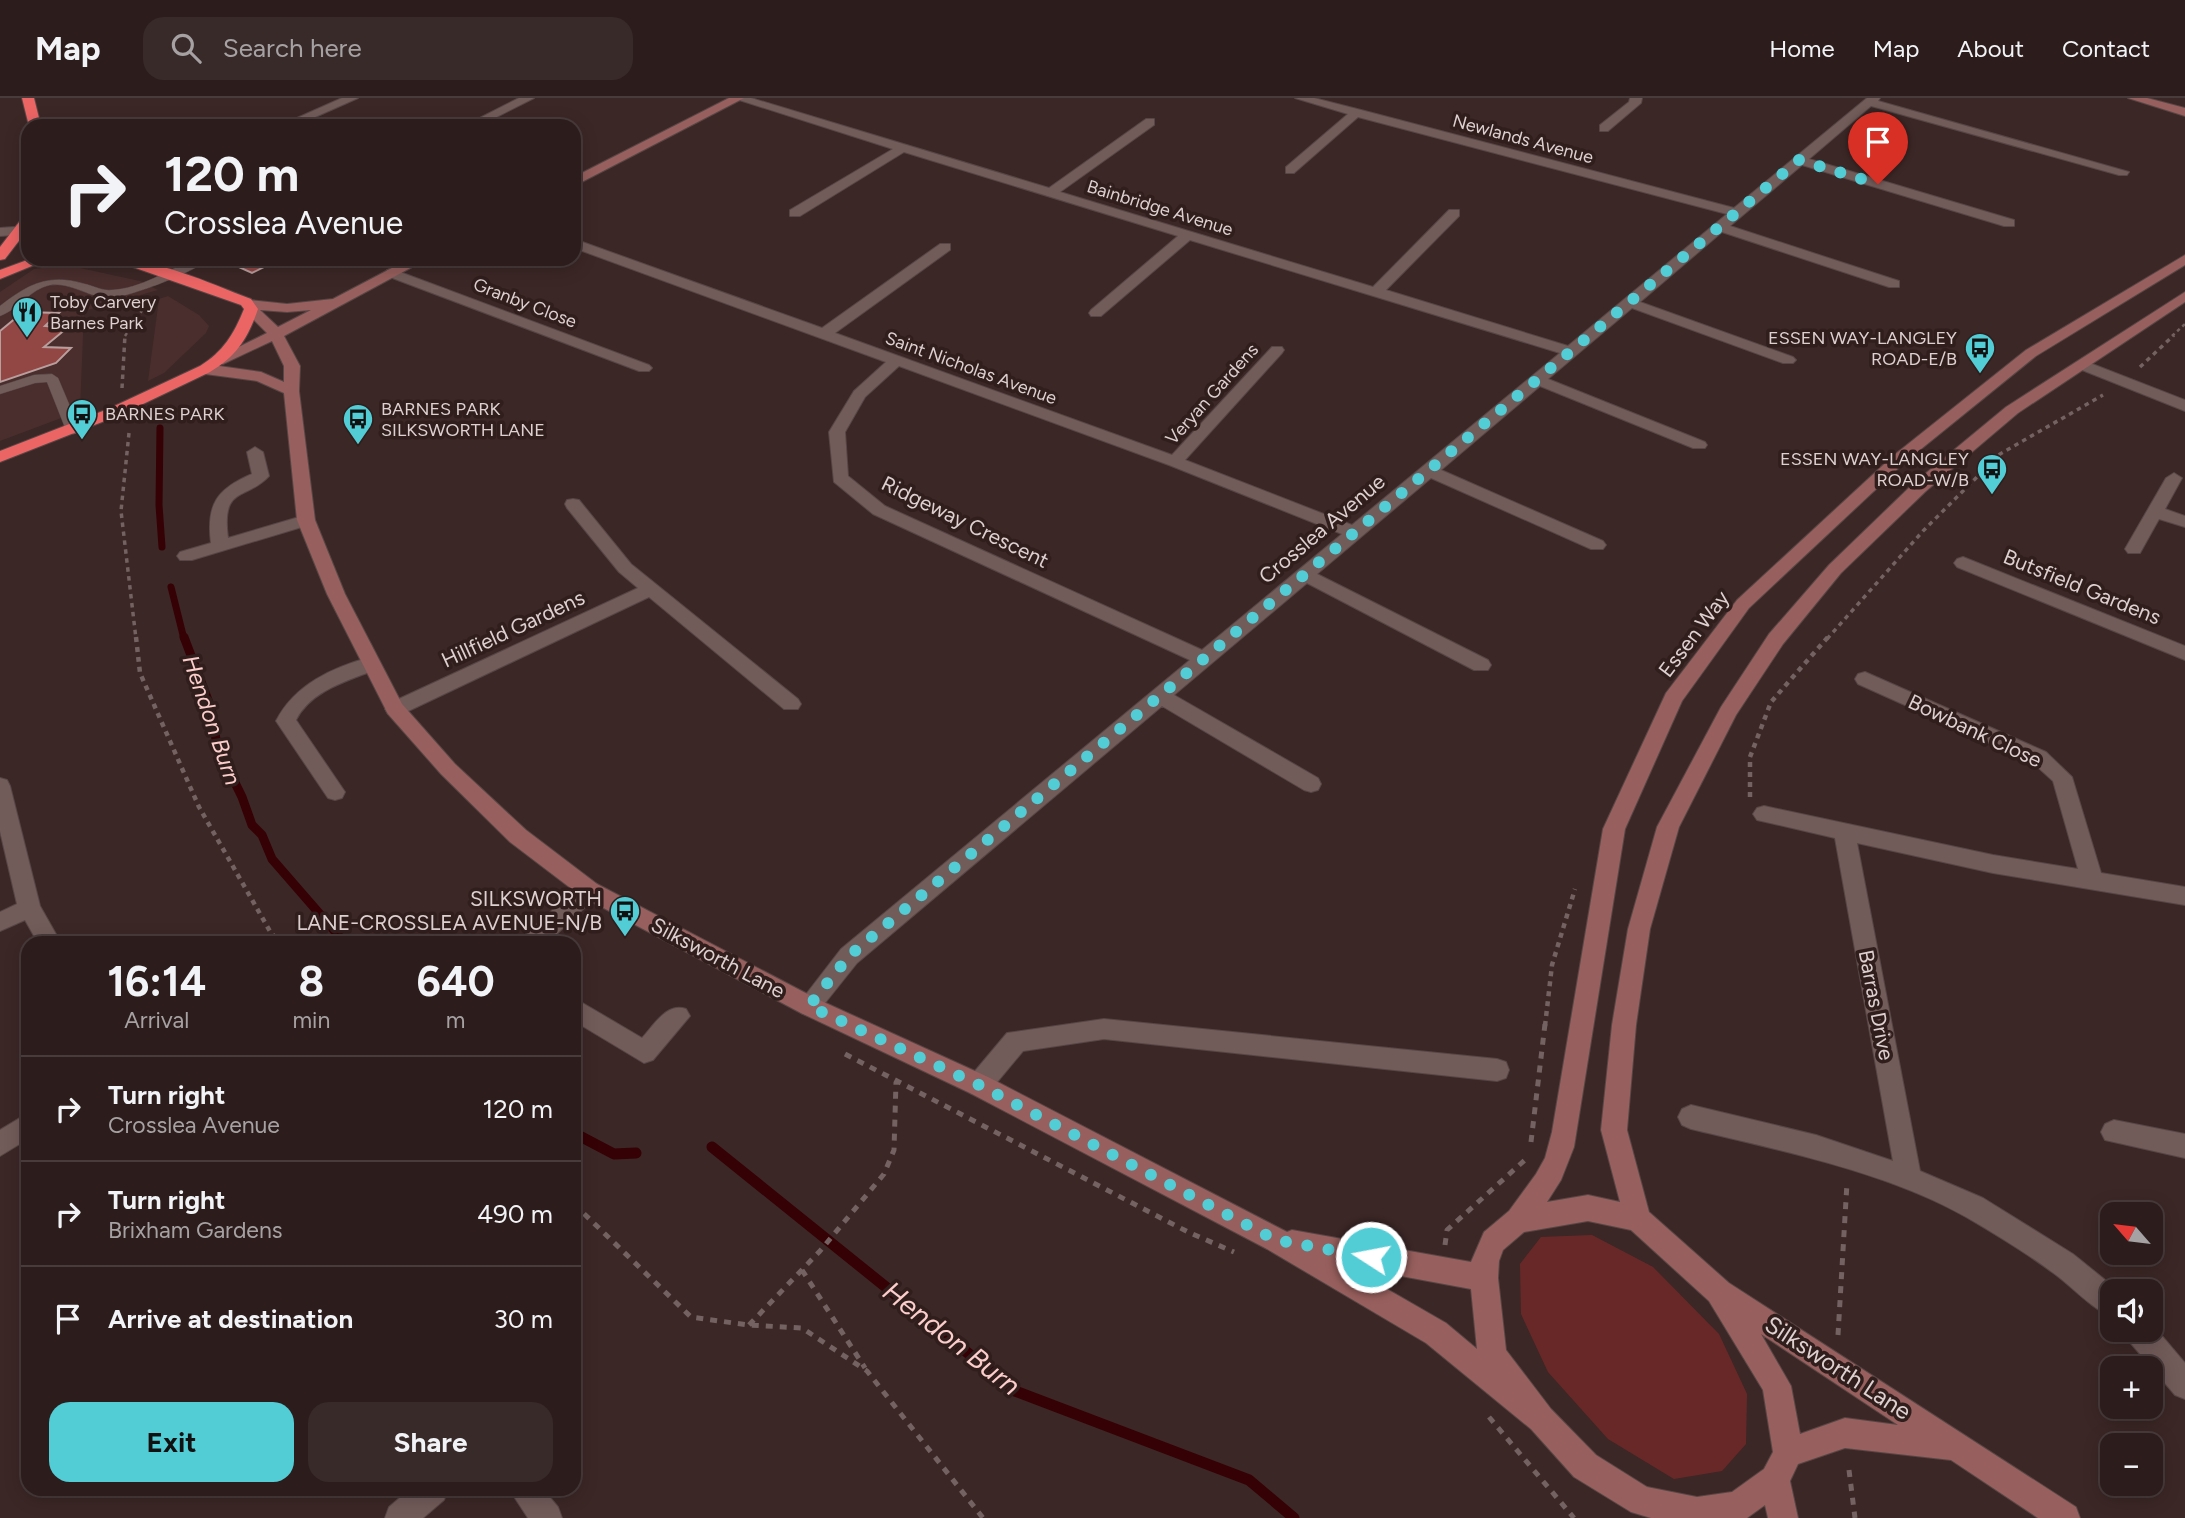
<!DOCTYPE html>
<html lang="en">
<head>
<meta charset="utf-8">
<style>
	:root { --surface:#2c1d1c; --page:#382a29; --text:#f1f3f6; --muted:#a6a2a3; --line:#483b3b; --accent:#52ccd5 }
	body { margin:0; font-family:Figtree,sans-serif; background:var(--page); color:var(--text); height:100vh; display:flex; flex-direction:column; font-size:26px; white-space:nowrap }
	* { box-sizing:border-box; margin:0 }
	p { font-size:23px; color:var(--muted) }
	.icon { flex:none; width:38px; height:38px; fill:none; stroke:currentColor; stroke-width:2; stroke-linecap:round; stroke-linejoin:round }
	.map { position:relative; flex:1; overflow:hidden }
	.details { position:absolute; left:21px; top:838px; width:560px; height:560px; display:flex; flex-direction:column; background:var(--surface); border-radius:21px; box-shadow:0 4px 18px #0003,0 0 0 2px var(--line) }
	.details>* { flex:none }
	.top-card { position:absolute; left:21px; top:21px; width:560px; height:147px; border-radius:21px; box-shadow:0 4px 18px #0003,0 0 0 2px var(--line); background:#2c1d1c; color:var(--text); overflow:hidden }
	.needle { width:46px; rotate:298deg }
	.buttons { position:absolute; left:2100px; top:1104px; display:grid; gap:14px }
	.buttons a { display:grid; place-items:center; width:63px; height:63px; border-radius:14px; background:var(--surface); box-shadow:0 4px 18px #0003,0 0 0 2px var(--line); font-size:35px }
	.pin { position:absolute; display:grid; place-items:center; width:60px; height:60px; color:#fff; margin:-72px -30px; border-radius:50% 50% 50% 0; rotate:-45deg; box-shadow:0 0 7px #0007 }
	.pin .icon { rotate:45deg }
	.me { position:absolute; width:77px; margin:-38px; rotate:281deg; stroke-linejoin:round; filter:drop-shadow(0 0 5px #0008) }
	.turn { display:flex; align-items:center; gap:24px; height:147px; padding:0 28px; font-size:32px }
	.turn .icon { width:91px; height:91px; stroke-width:2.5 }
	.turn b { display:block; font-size:49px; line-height:60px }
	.eta { display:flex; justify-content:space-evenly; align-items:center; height:119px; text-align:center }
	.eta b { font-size:42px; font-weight:700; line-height:49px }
	.cta { display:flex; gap:14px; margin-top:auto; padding:14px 28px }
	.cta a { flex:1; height:80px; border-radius:21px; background:var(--accent); color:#111; font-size:28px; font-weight:700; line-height:80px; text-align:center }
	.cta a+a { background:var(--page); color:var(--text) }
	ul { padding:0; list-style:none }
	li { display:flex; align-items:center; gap:21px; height:105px; padding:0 28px; border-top:2px solid var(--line) }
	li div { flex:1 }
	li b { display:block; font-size:26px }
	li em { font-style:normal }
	header { display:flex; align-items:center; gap:42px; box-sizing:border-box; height:98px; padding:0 35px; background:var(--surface); border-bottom:2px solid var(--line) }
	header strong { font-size:33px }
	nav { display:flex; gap:38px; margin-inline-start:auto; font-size:24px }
	.search { width:490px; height:63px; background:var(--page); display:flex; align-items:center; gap:18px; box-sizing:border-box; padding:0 24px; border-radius:21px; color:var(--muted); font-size:26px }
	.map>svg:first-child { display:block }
	.built { fill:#492e2d }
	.green { fill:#692828 }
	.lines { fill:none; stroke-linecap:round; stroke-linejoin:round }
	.stream-far2 { stroke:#360105; stroke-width:7 }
	.stream-far1 { stroke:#360105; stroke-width:9 }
	.stream { stroke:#360105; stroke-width:11 }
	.building { fill:#934745; stroke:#b89f9d; stroke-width:2 }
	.lane-casing { stroke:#564645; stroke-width:1 }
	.street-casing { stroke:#564645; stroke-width:2 }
	.secondary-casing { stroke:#564645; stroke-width:2 }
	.highway-casing { stroke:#564645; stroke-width:2 }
	.path-far3 { stroke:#736261; stroke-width:2.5; stroke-dasharray:3.5 3.5; stroke-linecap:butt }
	.path-far2 { stroke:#736261; stroke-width:3.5; stroke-dasharray:4.5 4.5; stroke-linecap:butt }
	.path-far1 { stroke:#736261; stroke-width:4.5; stroke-dasharray:5 5; stroke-linecap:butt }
	.path { stroke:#736261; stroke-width:5; stroke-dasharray:7 7; stroke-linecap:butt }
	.lane { fill:#725c5a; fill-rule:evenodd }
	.street { fill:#725c5a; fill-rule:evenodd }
	.secondary { fill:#975f5d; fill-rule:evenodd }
	.highway { fill:#ec6565; fill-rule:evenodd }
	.route { stroke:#52ccd5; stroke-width:12; stroke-dasharray:0 21.6 }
	.labels { text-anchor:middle; stroke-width:7; stroke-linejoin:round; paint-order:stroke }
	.far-street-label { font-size:18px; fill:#ddd0cf; stroke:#301e1d }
	.far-poi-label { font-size:18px; fill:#ddd0cf; stroke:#301e1d; text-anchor:start }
	.street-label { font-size:21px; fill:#ddd0cf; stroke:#301e1d }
	.poi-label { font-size:21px; fill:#ddd0cf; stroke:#301e1d; text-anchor:end }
	.water-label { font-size:23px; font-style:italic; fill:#fccecb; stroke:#301e1d }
	.near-street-label { font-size:24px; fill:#ddd0cf; stroke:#301e1d }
	.near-water-label { font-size:28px; font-style:italic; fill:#fccecb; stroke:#301e1d }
</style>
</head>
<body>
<header>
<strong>Map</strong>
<div class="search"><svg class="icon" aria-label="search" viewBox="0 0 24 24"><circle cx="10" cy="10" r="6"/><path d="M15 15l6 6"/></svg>Search here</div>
<nav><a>Home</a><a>Map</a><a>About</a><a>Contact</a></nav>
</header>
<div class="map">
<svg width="2185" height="1420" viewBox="0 0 2185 1420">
	<rect width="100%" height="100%" fill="#3b2726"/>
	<path class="built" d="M66,167L140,183L158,192L84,213L80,313L0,343V194L34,171Z
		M168,198L199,217L209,228L206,235L164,275L148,283L159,201Z"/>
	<path class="green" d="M1592,1137L1653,1169L1719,1236L1747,1296L1746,1346L1722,1373L1674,1381L1608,1341L1548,1274L1521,1216L1520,1166L1541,1139Z"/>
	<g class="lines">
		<path class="stream-far2" d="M160,330L159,407L162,449
			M171,489L184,541"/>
		<path class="stream-far1" d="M184,539L211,610L217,648L242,699L252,727L262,737L272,761L345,845"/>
		<path class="stream" d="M574,1035L614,1056L636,1055
			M712,1049L1015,1293L1249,1382L1294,1420"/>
	</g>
	<path class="building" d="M221,161H280L252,175Z
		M23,214L59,215L45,228L67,230L44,249L71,250L56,265L0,284V233Z"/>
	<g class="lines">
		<g class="lane-casing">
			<path id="lane" d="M194,161H209C194,174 128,200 108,200C88,199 71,184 50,187C30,191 19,211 0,218V208C28,186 49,175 85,186C94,188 102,193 112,192C139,191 169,172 194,161Z
				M52,276L58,280L80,332L78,335L73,336L66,332L47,284L35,285L0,296V288L34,277Z"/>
		</g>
		<g class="street-casing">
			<path id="street" d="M342,0H358L295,28H279Z
				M519,0H534L479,28H464Z
				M733,0H751L1049,90L1146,21H1154V27L1060,94L1373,189L1449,112H1459V118L1386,192L1568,248L1727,116L1358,19L1294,75H1286V69L1348,16L1295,0H1314L1361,12L1734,110L1867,0H1880L1878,3L2129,74L2127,77H2119L1871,8L1809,61L2014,122V128H2004L1802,67L1730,128L1899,183V189H1889L1722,134L1640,204L1793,259L1796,262L1793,265H1783L1632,210L1548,281L1705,344L1707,347L1705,350H1693L1540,288L1441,372L1603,443L1606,447L1603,451H1591L1431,380L1317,476L1488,562L1491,567L1488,572H1474L1307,485L1174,597L1318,680L1321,686L1318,692L1311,694L1304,692L1162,608L857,865L817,915L809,918L801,915L797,908L841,851L1190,562L873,416L834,384L829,334L854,293L886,264L574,150V141L822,230L940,146H950V152L835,235L1172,357L1272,249H1282L1284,252L1282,255L1185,362L1352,427L1560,255L1190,142L1101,218H1091L1089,215L1091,212L1178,138L904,54L800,118H790V112L893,51ZM899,268L1169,367L1342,436L1202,552L885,408L848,378L845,334L865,299Z
				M1630,0H1642L1641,5L1608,33H1600V27L1629,4Z
				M28,128V136L0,138V130Z
				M392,171L649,267L652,270L649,273H639L387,178V172Z
				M2082,262L2185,302V313L2077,270L2074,267Z
				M255,349L263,354L269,378C246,403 221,387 228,440L306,417L312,418L315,422L312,426L192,462H180L177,458L180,454L211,445C206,406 217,391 252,376L247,354Z
				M2174,375L2182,380L2165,411L2185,418V429L2159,421L2140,455H2128L2125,451L2166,380Z
				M573,401L579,402L631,466L798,601L801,606L798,611H784L649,499L402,616H388L385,611L388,606L638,490L619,474L567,410L565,406L567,402Z
				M1963,459L2185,548V562L1957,469L1954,465L1957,461Z
				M370,559L377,561L380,566L377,571C348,583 311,592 296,622L345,694L342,700L335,702L328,700L276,623C295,586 332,570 370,559Z
				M1865,574L2046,654L2072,679L2101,775L2185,789V807L1993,775L1857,745L1920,1073L1983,1100L2073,1156L2120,1194H2112V1219C2089,1209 2072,1188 2052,1174C2025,1154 1995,1136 1966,1119C1887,1074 1779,1052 1691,1031L1682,1027L1678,1019L1682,1011L1691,1007L1816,1037L1893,1063L1835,740L1757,722L1753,716L1757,710L1764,708L1993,757L2078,771L2053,683L2032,664L1858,586L1855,581L1858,576Z
				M0,680L7,682L10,688L40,808L61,845H38L25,822L0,833V814L17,806L0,733Z
				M589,783L597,786L600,792L597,798L547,845H521L524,838L581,786Z
				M574,900L642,940C654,927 667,904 686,911L690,918L653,962L644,965L574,923Z
				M1104,921L1497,961L1506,964L1509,972L1506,980L1497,983L1104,941L1023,953L988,995L979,998L970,995L967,987L970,979L1007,935Z
				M28,1015V1041L0,1058V1032Z
				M2114,1022L2185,1036V1060L2105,1042L2101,1034L2105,1026Z
				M2151,1225L2185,1265V1301L2175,1297L2128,1242L2124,1232H2151Z
				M410,1391H448L444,1402L423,1420H385L389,1409Z
				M509,1391H543L558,1409L562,1420H528Z"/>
		</g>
		<g class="secondary-casing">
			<path id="secondary" d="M729,0H744L574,88V79Z
				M2128,0H2147L2185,10V18Z
				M2185,157V167L2036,258L1905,364L1749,510L1682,603L1625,731L1574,1049L1561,1082L1547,1104L1588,1097L1620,1104L1601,1032L1612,927L1628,831L1657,729L1721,609L1769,536L1829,467L1914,385L2006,309L2185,194V204L2018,315L1926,393L1841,475L1783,546L1736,617L1679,729L1650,831L1636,927L1627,1032L1649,1114L1729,1185L2076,1409L2080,1420H2038L1951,1362L1845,1350L1798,1366L1790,1383L1798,1420H1768L1765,1407L1747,1420H1651L1631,1414L1574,1379L1531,1331L1426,1245L1267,1151L970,995L801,915L581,798L510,744L441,676L388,616L327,496L297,422L284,295L257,283L205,276L197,271L205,266L261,274L284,284V268L272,243L223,266H213L210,263L267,235L246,214V208L239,204L241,201L287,206L333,201L409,161H427L284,238L300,268L299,293L315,422L345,496L402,606L455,666L526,732L597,786L817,901L988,979L1287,1134L1292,1132L1471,1164L1484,1134L1509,1113L1536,1076L1545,1060L1552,1034L1603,731L1666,595L1737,502L1893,358L2026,252ZM260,212L287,214L311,212L278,229ZM1588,1123L1631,1132L1709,1203L1763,1292L1773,1354L1764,1371L1732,1394L1697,1399L1647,1389L1596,1357L1551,1311L1506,1252L1498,1180L1499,1163L1503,1152L1524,1134ZM1347,1168L1471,1191L1477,1251L1446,1225ZM1761,1236L1898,1327L1845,1320L1800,1336L1791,1288Z"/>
		</g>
		<g class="highway-casing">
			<path id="highway" d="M22,0H34L41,28H29Z
				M28,118V131L5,161L0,162V149L23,119Z
				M30,161H49L0,181V172Z
				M110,161C159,161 206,184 251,201L258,211C248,240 237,258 210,274L120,317L0,364V353L108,311L200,268C223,254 234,236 244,211L241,207Z"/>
		</g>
		<path class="path-far3" d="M60,164L97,168
			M125,238L145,208
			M2172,238L2185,226"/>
		<path class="path-far2" d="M2140,269L2174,237
			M122,290L125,237
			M129,335L121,413L136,541
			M1827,541L1923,433L2000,356L2103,297"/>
		<path class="path-far1" d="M136,539L140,575L199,709L271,835L281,845
			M1750,699V659L1771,604L1828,539
			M1545,928L1552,867L1575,791"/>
		<path class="path" d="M845,956L1188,1134L1234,1154
			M1531,1044L1545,926
			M574,1106L691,1219L748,1227L802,1230L867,1273L983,1420
			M1445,1147L1447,1132L1526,1061
			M802,1172L865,1270
			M749,1227L820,1153L884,1076L894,1052L896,984
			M1838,1237L1847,1085
			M1489,1319L1574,1420
			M1849,1372L1855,1420"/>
		<use href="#lane" class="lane"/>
		<use href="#street" class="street"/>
		<use href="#secondary" class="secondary"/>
		<use href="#highway" class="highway"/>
	</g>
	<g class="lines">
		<path class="route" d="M1371,1159L1276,1142L979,987L809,908L849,858L1799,62L1878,86"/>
	</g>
	<defs>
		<g id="restaurant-pin" transform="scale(1.575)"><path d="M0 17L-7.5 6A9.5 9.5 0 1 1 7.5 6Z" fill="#52ccd5" stroke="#301e1d"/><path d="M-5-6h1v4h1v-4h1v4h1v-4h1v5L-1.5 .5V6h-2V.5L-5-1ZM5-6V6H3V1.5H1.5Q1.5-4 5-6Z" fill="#111"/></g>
		<g id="bus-pin" transform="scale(1.575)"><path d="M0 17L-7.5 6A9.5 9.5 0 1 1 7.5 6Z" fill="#52ccd5" stroke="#301e1d"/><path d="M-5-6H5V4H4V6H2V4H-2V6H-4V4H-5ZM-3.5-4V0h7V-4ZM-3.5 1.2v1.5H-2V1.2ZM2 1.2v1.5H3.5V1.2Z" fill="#111"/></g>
	</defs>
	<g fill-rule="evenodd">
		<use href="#restaurant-pin" x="27" y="214"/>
		<use href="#bus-pin" x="1980" y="250"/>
		<use href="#bus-pin" x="82" y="316"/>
		<use href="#bus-pin" x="358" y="321"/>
		<use href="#bus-pin" x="1992" y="371"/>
		<use href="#bus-pin" x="625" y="813"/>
	</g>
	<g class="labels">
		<g class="far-street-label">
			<text transform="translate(1523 41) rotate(15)" y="6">Newlands Avenue</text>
			<text transform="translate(1160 110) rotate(17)" y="6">Bainbridge Avenue</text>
			<text transform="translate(525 205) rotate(21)" y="6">Granby Close</text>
			<text transform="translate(971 270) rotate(20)" y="6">Saint Nicholas Avenue</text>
			<text transform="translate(1212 296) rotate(-48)" y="6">Veryan Gardens</text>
		</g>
		<g class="far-poi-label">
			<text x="50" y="210">Toby Carvery<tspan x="50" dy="21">Barnes Park</tspan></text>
			<text x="1957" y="246" text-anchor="end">ESSEN WAY-LANGLEY<tspan x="1957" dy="21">ROAD-E/B</tspan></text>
			<text x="381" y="317">BARNES PARK<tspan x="381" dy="21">SILKSWORTH LANE</tspan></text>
			<text x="105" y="322">BARNES PARK</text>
			<text x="1969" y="367" text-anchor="end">ESSEN WAY-LANGLEY<tspan x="1969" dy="21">ROAD-W/B</tspan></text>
		</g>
		<g class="street-label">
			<text transform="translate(965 424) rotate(26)" y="7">Ridgeway Crescent</text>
			<text transform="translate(1322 431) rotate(-40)" y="7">Crosslea Avenue</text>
			<text transform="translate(2082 489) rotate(22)" y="7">Butsfield Gardens</text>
			<text transform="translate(513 531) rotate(-25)" y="7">Hillfield Gardens</text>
			<text transform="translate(1694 536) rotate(-53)" y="7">Essen Way</text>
			<text transform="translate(1975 633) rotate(25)" y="7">Bowbank Close</text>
			<text transform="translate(718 860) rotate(28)" y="7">Silksworth Lane</text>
			<text transform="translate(1876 907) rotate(79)" y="7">Barras Drive</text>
		</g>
		<g class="poi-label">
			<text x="602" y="808">SILKSWORTH<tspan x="602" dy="24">LANE-CROSSLEA AVENUE-N/B</tspan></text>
		</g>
		<g class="water-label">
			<text transform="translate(212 622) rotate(71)" y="8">Hendon Burn</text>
		</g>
		<g class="near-street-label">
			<text transform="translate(1838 1270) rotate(33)" y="8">Silksworth Lane</text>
		</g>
		<g class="near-water-label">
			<text transform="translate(952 1240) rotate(38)" y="10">Hendon Burn</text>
		</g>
	</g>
</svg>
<div class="buttons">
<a><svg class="needle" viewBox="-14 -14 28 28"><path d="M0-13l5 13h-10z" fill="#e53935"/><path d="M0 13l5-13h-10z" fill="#a6a2a3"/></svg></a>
<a><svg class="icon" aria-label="sound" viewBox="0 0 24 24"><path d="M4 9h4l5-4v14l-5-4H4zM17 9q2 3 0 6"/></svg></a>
<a>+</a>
<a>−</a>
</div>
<div class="pin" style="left:1878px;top:86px;background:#d93025"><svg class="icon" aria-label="arrive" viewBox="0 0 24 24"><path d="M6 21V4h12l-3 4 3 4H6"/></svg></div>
<svg class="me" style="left:1371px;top:1159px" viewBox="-20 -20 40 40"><circle r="17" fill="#52ccd5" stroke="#fff" stroke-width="3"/><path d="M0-11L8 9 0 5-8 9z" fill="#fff"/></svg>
<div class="top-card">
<div class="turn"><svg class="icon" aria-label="right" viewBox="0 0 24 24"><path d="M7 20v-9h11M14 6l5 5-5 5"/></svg><div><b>120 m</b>Crosslea Avenue</div></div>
</div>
<section class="details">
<div class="eta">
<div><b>16:14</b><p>Arrival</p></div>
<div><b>8</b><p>min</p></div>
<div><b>640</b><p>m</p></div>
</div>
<ul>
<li><svg class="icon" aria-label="right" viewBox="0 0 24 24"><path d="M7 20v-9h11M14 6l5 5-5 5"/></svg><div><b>Turn right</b><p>Crosslea Avenue</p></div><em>120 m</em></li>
<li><svg class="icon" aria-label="right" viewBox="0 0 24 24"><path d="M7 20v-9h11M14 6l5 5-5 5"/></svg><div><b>Turn right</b><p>Brixham Gardens</p></div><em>490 m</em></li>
<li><svg class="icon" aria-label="arrive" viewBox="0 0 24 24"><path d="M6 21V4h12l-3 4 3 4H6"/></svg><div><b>Arrive at destination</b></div><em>30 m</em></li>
</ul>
<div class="cta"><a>Exit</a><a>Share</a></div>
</section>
</div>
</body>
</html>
